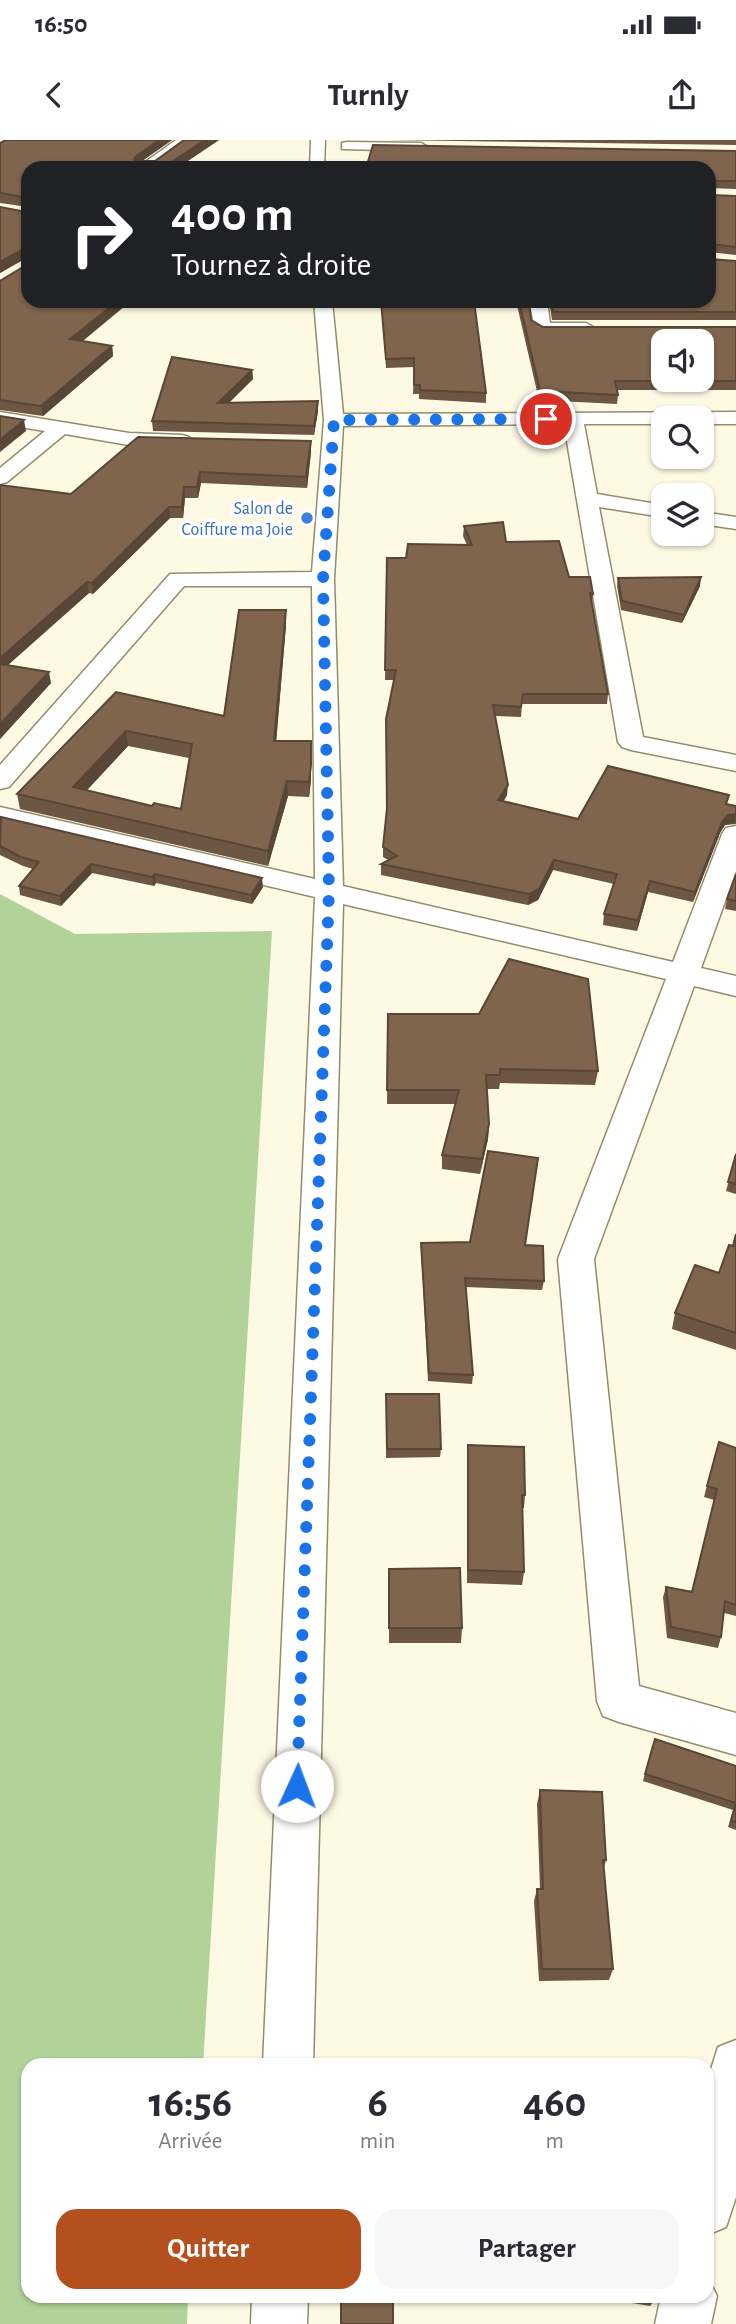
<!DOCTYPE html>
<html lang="fr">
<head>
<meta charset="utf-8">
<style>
	:root { --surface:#fff; --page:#f7f7f7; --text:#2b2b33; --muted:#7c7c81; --accent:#b4501d }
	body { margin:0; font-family:"Alegreya Sans",sans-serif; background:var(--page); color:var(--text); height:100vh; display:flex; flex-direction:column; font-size:26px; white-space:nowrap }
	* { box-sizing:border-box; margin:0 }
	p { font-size:23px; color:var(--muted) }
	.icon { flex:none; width:38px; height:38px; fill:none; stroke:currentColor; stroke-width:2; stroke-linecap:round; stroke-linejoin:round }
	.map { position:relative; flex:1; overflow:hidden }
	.panel { position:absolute; left:21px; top:1918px; width:693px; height:245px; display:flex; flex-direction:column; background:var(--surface); border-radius:21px; box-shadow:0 2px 5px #0004 }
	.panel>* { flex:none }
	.hud { position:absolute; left:21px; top:21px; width:695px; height:147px; border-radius:21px; box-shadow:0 2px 5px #0004; background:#202124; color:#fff; overflow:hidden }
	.buttons { position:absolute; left:651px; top:189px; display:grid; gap:14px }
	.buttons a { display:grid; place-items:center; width:63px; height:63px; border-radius:14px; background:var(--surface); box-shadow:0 2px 5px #0004; font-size:35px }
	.pin { position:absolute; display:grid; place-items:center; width:60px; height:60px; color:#fff; margin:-30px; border:4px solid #fff; border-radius:50%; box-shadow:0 2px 7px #0007 }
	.me { position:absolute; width:77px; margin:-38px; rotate:2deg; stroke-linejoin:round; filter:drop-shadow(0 0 5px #0008) }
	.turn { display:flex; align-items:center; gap:24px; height:147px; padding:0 35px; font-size:32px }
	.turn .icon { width:91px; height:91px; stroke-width:2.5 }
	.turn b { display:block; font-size:49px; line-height:60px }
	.eta { display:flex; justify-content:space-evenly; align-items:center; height:119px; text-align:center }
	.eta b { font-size:42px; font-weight:700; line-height:49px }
	.action { display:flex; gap:14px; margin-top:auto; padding:14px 35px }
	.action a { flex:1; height:80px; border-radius:21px; background:var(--accent); color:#fff; font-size:28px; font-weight:700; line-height:80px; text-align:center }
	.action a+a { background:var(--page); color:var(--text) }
	.status { display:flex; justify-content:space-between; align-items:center; height:49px; padding:0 35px; background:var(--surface); direction:ltr }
	.status svg { height:19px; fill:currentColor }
	header { display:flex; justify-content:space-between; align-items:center; height:91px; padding:0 35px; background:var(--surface); font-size:32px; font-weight:700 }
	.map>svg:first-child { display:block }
	.green { fill:#b1d399 }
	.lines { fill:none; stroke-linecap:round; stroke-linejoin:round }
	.minor-casing { stroke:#948c6b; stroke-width:3 }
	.minor { fill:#fff; fill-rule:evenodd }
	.wall { fill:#6d5643; fill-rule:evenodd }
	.shaded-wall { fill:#594637 }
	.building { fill:#7f644e; stroke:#594637; stroke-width:2; fill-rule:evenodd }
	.route { stroke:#1a73e8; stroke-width:12; stroke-dasharray:0 21.6 }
	.shop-dot { fill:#3f7fe0; stroke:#fff; stroke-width:2.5 }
	.labels { text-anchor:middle; stroke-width:7; stroke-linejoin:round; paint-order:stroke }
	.far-shop-label { font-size:18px; fill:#366cbe; stroke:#fff; text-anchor:end }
</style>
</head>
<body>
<div class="status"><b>16:50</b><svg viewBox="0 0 49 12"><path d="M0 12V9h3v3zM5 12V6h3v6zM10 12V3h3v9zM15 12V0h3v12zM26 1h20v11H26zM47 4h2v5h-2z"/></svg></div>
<header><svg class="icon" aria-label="back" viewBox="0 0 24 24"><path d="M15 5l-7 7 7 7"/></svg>Turnly<svg class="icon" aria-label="share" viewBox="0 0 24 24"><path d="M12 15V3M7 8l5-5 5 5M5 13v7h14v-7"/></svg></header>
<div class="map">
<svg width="736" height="2184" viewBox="0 0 736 2184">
	<rect width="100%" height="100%" fill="#fdf9e3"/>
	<path class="green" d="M0,754L75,794L272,791L203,1925H28V2156H188L187,2184H0Z"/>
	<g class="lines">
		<g class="minor-casing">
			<path id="minor" d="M176,0H192L154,28H137Z
				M311,0H325L324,28H310Z
				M347,2L421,3L428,7L421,11L342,9V3Z
				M314,161H332L343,274L736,272V284H702V278H663V284H584L597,354L663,365V377L599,367L643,597L736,615V631L631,610L622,607L618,602L564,284L343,286L334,439L343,746L673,822L722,694L726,688L736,686V731L701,828L736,836V856L694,846L594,1119L639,1546L736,1573V1615L619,1582L603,1576L597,1561L558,1119L666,839L343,764L313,1925H263L315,757L0,683V667L315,739L312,446H184L9,647L0,649V625L170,434L312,432L324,280Z
				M529,161H547L550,183H586L595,188L586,193L536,192Z
				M0,272L129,293L182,295L189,297L192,301L189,305L182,307L129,305L65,294L7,342L0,344V328L45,291L0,284Z
				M702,372L736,377V389L702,384Z
				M736,1900V2057L726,2087L707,2095V1942L718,1907Z
				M707,2136L717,2156L711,2184H655L661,2156H707Z
				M252,2156H308L307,2184H251Z"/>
		</g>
		<use href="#minor" class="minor"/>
	</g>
	<path class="wall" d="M172,0L142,21H155L184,0H219L179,27L28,28V67L0,63V3Z
		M388,0H736V5Z
		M373,5L736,11V49L709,48V28H366Z
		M710,55L736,56V115L709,112Z
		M0,67L82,201L112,206L113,216L43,276L0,270V141L28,124V117L0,133Z
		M710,119L736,121V180H552L549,161H709Z
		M223,161H258L254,165Z
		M381,161H474L486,253V263L419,259V254H413L414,227L386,228Z
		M516,161H529L531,180L543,187H736V250H617L618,255L617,264L539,260Z
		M252,230L253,239L229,263L318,271L314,295L153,291L152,281Z
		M311,301V312L307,348L201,343L198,358H185L183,378H170L93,454L89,453L8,525L51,543L0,599V345L71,354Z
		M464,386L506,402L569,437L593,454L592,463L608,554L607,564H522L521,577L495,576L507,655L503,662L578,679L727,664L736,666V684L725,685L720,693L693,762L648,752L637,791L603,785L604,774L614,744L553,730L538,760L528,765L381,735V724L388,720L383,717V707L387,670L394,540H385L387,418H406L467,405L463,396Z
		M618,438L700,446L682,483L621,470L617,446Z
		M286,470V485L276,601L311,640L309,657L288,656L268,726L20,669L17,654L116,552L224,576ZM128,606L189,618L181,669L152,666L87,650Z
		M0,678L263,747L252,764L156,743L154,746L92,733L61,766L20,755L19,746L33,729L23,726L0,715Z
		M736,734V771L725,769L727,759Z
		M388,874H479L598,931L595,945L500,943L499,949H486L489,984L488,999L480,1034L442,1029V1015L455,964H387Z
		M736,1014V1054L726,1051Z
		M736,1094V1210L672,1189L675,1173L719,1133L733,1106Z
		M421,1103L525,1105L544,1141L542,1150L465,1147L473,1235L472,1244L428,1241Z
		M386,1254L441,1309L440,1317L386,1318Z
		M468,1305L525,1355L524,1368H522L524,1432L522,1445L467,1443V1318Z
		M736,1308V1476L724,1473L721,1497L718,1508L667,1498L663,1457L666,1447L692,1451L714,1360L704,1357L715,1314Z
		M389,1429L462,1488L461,1503H389Z
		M652,1606L736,1626V1690L728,1687L733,1670L643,1641Z
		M540,1650L606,1720L604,1728L613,1829L609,1840L539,1841L534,1761L537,1749H540L537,1664Z
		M591,2156H655L654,2161L650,2166Z"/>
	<path class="shaded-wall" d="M159,0H172L135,26V28V17Z
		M205,0H219L177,28L167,25Z
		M462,22L461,28H378Z
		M27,107L28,117L0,133V122Z
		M118,161H131L72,210L70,199Z
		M112,206L113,216L43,276L41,266Z
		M252,230L253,239L219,272L218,263Z
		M318,261V271L314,295V286Z
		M24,280L26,291L0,312V300Z
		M311,301V312L307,348L306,337Z
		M200,332L201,343L198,358L197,347Z
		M184,347L185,358L183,378L182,367Z
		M169,367L170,378L93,454L92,443Z
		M701,437L700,446L682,483L684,475Z
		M87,442L89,453L0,532V518Z
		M286,470V485L275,616L274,601Z
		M49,532L51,543L0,599V584Z
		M126,591L128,606L76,662L73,647Z
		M311,616V640L309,657V642Z
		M287,641L288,656L268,726V711Z
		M508,645L507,655L497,671L498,660Z
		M736,674L735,683L725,685L720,693L693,762L695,752L722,682L728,675Z
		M554,720L553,730L538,760L528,765L529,754Z
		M91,724L92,733L61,766L60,756Z
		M155,734L156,743L154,746L152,737Z
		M262,738L263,747L252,764L251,755Z
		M650,741L648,752L637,791L638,780Z
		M489,984L488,999L480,1034L482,1019Z"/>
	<path class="building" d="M6,0H159L135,17L134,21H155L184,0H205L167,25L191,28H28V58L0,53V3Z
		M373,5L736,11V41H710L709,47V28H463L462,22L366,28Z
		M709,53L710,55L736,56V107L710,104L709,106Z
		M0,67L26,72L28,71V161H118L70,199L112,206L41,266L0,260V141L28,124L27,107L0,122Z
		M709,118L710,119L736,121V172H553L551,161H709Z
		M381,161H474L486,253L420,250V245H414V218L386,219Z
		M519,161H529L531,180L543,187H736V241H615L618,255L540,251ZM663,201H702V240H663Z
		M172,217L252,230L218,263L318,261L314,286L152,281Z
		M0,276L24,280L0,300Z
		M138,297L311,301L306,337L200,332L197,347H184L182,367H169L92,443L87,442L0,518V345L71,354Z
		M503,382L506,402L559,401L569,437H590L593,454L590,453L608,554H523L521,567L493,565L508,645L498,660L578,679L608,626L729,655L726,664L736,666V674L728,675L722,682L695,752L650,741L638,780L604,774L617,734L554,720L539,749L529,754L381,724L397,716L383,707L387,668L386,579L396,530H385L387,418H406L408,404L472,405L464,386Z
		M701,437L684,475L622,461L618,438Z
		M239,470H286L274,601H311V625L309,642L287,641L268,711L17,654L116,552L224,576ZM126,591L192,604L181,669L154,663L152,666L73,647Z
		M0,524L49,532L0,584Z
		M1,677L262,738L251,755L155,734L152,737L91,724L60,756L19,746L39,722L21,717L0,706Z
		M736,734V761L727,759Z
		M509,819L588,839L598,931L500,929V935H486L489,984L482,1019L442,1015L459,950H387L388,874H479Z
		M488,1011L538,1018L525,1105L543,1106L544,1141L465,1138L473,1235L429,1233L421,1103L470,1102Z
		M736,1014V1044L728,1042Z
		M736,1094V1193L675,1173L695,1125L719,1133L729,1105L733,1106Z
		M386,1254H439L441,1309H387Z
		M719,1302L736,1308V1465L725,1461L721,1497L671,1487L666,1447L692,1452L717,1349L707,1346Z
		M468,1305L524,1307L525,1355H522L524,1432L468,1430Z
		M460,1428L462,1488H389V1429Z
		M655,1599L736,1626V1663L645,1634Z
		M540,1650L602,1652L606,1720H603L613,1829H542L537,1749H543Z
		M736,1663V1682L731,1681Z
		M341,2156H393V2184H341Z
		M627,2156H655L654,2161Z"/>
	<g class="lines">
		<path class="route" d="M297,1646L329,751L323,439L334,280L546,279"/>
	</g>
	<circle class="shop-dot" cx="307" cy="378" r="7"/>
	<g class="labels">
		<g class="far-shop-label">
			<text x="293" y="374">Salon de<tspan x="293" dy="21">Coiffure ma Joie</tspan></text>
		</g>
	</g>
</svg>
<div class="buttons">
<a><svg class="icon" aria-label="sound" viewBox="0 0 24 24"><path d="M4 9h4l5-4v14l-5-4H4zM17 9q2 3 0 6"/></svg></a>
<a><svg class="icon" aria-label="search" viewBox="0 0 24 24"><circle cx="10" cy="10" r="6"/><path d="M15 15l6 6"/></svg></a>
<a><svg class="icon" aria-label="layers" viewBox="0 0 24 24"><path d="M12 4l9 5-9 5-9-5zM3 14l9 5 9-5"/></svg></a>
</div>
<div class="pin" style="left:546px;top:279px;background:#d93025"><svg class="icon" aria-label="arrive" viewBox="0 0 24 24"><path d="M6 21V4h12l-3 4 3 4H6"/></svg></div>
<svg class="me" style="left:297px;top:1646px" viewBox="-20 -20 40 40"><circle r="19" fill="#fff"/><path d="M0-13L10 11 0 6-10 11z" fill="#1a73e8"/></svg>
<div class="hud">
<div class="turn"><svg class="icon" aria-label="right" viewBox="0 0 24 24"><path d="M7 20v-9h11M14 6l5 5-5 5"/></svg><div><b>400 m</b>Tournez à droite</div></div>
</div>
<section class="panel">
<div class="eta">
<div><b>16:56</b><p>Arrivée</p></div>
<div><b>6</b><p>min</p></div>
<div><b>460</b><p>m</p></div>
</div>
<div class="action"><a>Quitter</a><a>Partager</a></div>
</section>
</div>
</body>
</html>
